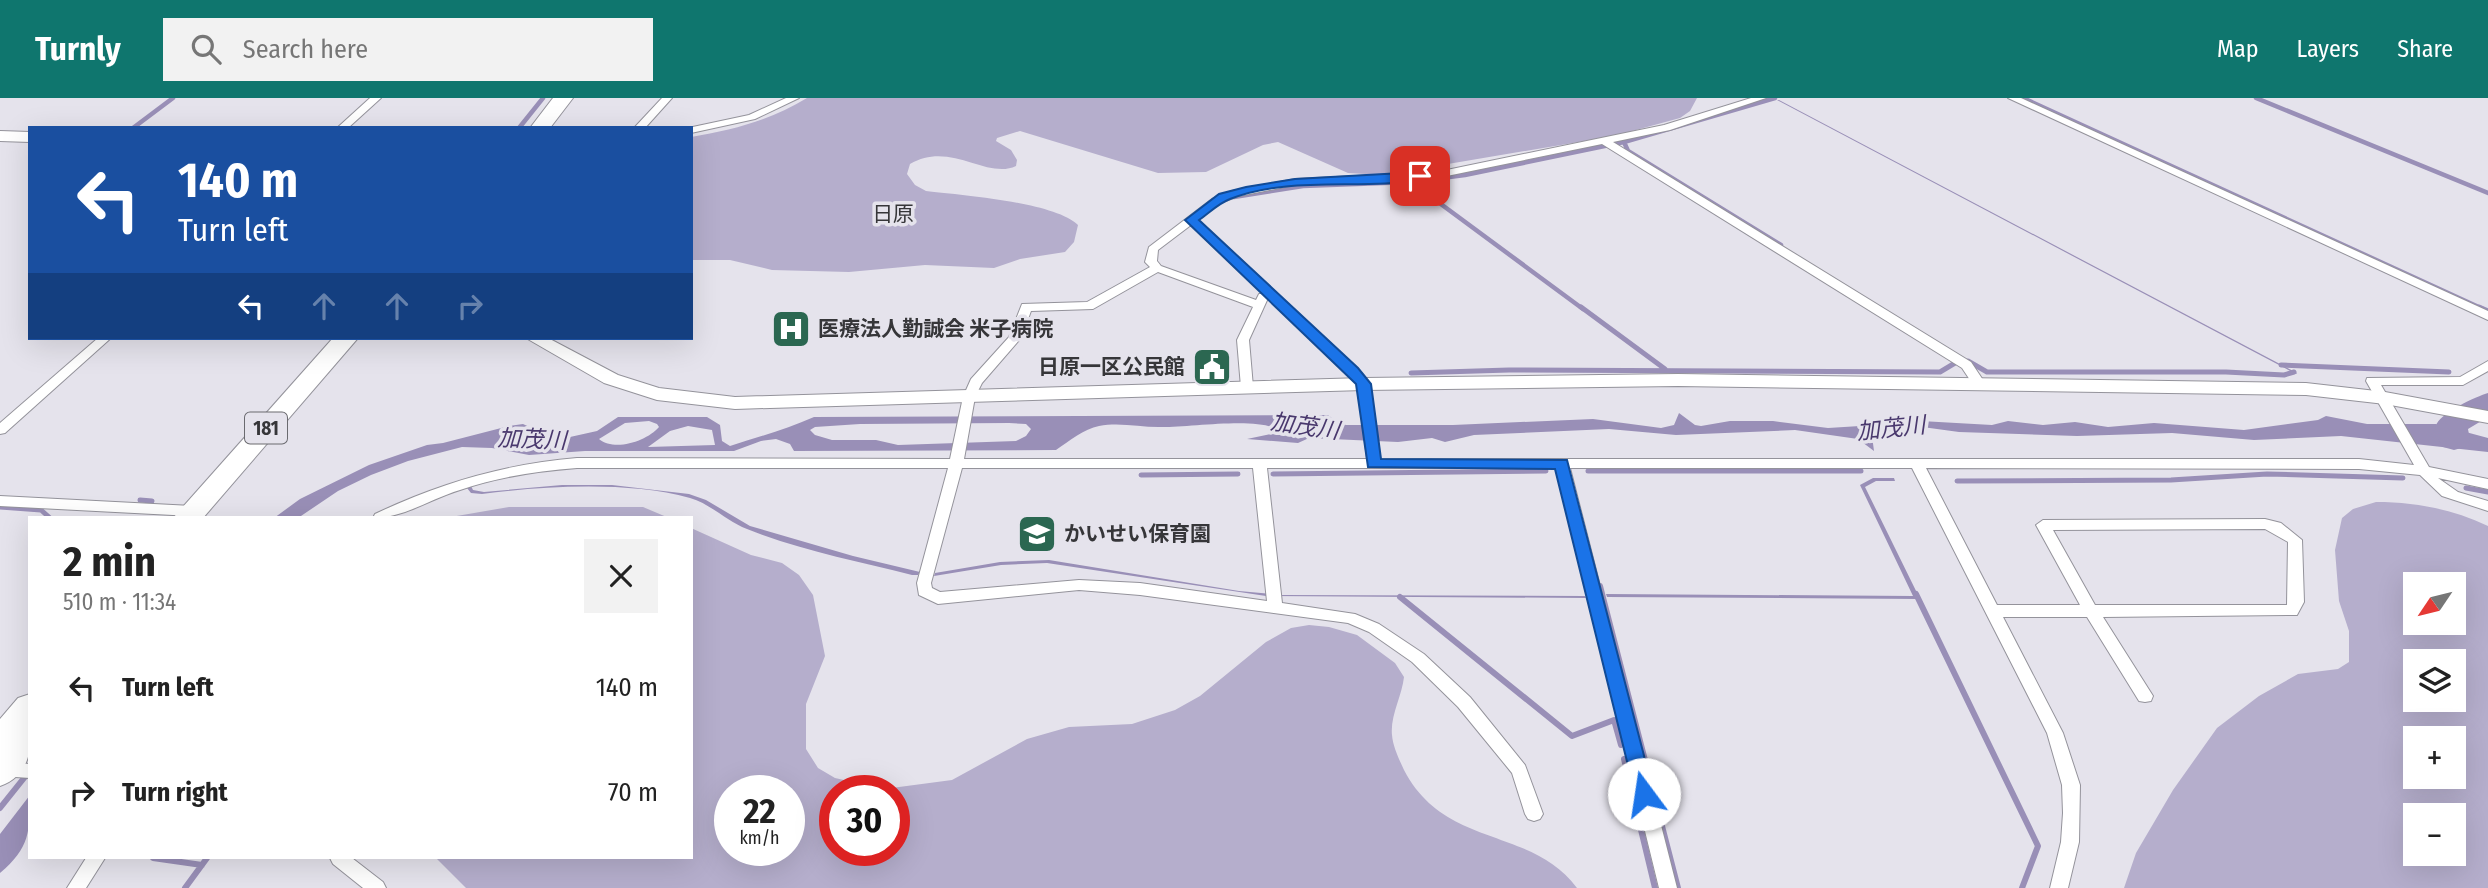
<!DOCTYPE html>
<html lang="en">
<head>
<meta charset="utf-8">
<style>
	:root { --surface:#fff; --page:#f2f2f2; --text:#222; --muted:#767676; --accent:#0f766e }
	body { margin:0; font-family:"Fira Sans Condensed","Noto Sans JP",sans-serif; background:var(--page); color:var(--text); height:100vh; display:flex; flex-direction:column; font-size:26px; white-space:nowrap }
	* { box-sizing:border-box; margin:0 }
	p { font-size:23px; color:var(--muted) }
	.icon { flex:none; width:38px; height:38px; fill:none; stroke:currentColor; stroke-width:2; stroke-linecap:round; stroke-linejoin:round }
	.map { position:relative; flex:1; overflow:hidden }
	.side { position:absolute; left:28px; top:418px; width:665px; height:343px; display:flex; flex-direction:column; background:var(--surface); border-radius:0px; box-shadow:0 7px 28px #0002 }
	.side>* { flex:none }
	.banner { position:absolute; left:28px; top:28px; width:665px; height:214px; border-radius:0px; box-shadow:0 7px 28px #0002; background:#1a4fa0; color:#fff; overflow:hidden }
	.needle { width:46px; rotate:235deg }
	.buttons { position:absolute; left:2403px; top:474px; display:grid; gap:14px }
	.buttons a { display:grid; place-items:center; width:63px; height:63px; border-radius:0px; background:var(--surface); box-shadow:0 7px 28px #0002; font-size:35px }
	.speed { position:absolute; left:714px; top:677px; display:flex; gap:14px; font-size:35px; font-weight:700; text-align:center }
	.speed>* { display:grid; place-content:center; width:91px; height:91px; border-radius:50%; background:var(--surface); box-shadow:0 7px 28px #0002; line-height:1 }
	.speed small { font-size:18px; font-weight:400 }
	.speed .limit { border:10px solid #d22; background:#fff; color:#111 }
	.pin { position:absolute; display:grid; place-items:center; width:60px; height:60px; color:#fff; margin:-30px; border-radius:14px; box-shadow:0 4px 10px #0006 }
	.me { position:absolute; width:77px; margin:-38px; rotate:346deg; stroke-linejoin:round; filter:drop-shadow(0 0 5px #0008) }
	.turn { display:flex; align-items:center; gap:24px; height:147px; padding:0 35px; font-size:32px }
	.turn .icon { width:91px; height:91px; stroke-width:2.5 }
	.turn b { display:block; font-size:49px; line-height:60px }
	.lanes { display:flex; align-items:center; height:66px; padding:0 35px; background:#0003; justify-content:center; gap:35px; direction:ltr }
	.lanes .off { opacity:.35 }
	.round { display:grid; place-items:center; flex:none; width:74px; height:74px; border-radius:0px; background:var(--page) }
	.overview { display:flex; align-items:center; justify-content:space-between; height:119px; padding:0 35px }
	h1 { font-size:42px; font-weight:700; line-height:52px }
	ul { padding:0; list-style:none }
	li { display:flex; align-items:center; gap:21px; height:105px; padding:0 35px }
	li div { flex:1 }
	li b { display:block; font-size:26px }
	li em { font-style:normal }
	header { display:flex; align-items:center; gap:42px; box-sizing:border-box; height:98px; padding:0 35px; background:var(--accent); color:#fff }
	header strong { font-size:33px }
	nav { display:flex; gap:38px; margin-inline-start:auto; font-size:24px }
	.search { width:490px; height:63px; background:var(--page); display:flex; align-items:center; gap:18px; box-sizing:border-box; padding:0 24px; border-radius:0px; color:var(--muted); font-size:26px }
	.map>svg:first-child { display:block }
	.green { fill:#b5aecc; fill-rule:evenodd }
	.water { fill:#998fb7; fill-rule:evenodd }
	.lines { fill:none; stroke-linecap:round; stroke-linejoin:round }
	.stream-far2 { stroke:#998fb7; stroke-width:4.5 }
	.stream-far1 { stroke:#998fb7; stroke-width:5 }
	.stream { stroke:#998fb7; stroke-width:6 }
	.river { fill:#998fb7; fill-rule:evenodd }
	.street-casing { stroke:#94939b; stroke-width:2 }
	.secondary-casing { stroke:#94939b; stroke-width:2 }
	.highway-casing { stroke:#94939b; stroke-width:2 }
	.street { fill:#fff; fill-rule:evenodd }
	.secondary { fill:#fff; fill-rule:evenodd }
	.highway { fill:#fff; fill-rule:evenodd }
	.route { fill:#1a73e8; stroke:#114b97; stroke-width:2 }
	.labels { text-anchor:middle; stroke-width:7; stroke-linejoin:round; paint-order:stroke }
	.shield { fill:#e5e3ec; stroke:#6a6a6f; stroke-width:2 }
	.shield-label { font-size:19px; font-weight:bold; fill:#363639 }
	.far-quarter-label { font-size:21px; fill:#363639; stroke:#e5e3ec }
	.poi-label { font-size:21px; font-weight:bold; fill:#363639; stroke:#e5e3ec; text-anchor:start }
	.water-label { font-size:23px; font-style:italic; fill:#49386d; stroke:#e5e3ec }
</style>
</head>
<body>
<header>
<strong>Turnly</strong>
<div class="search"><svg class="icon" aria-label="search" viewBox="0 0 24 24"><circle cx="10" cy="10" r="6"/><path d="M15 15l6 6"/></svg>Search here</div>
<nav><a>Map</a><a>Layers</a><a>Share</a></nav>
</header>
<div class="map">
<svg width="2488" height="790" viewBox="0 0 2488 790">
	<rect width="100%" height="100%" fill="#e5e3ec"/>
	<path class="green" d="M807,0H1697L1690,13L1680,20L1614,38L1383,77L1348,75L1278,44L1263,47L1206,74L1158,75L1020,33L997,40L996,43L1011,52L1017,62L1016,68C987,82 950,42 910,66L907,76L915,87L926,93C961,97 1054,104 1078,127L1074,144L1065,154L1020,161L994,170L925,167L849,174L772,172L730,162H691V39C733,32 771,22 807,0Z
		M2376,404C2415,404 2452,411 2488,428V790H2124L2136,755L2173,692L2217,630L2259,598L2298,576L2338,571L2349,564V533L2339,503L2335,452L2342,420L2353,411ZM2415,486H2454V525H2415ZM2415,564H2454V602H2415ZM2415,640H2454V679H2415ZM2415,718H2454V756H2415Z
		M509,409H643L669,420H445Z
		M691,430L751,457L782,465L799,477L813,497L825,558L806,606V651L818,670L835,680L884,691L952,682L1027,641L1069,629L1132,626L1175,612L1200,598L1266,544L1291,530L1309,527L1329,529L1357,537L1395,565L1404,579C1402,598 1390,618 1392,637C1393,649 1399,661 1404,672C1445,751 1531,728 1577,790H466L436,760H691ZM730,693H789V752H730ZM835,693H894V752H835Z"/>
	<path class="water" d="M1777,2H1779L2297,275L2296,276Z
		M1679,315L1695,327L1701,328L1730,323H1773L1828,330L1876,327L1903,322L1992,327L2008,323L2043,327L2075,324L2108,329L2154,325L2244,332L2318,322L2326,318L2367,326H2436L2488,340V354L2341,338L2254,342L2172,335L2077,338L1959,334L1915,328H1903L1886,336L1872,338L1874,353L1858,341L1795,332L1676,337L1609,331L1474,337L1445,344L1432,340L1398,344L1309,340L1298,345L1247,341L1275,335L1277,332C1260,318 1184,330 1159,329C1139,329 1119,324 1099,328C1084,331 1069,343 1056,352L794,353L790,346L776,341L761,343L734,353H585L529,357L492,350L462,349L408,363L371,377L338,393L298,420H274L300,401L369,367L427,347L443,345L509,328L523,326L538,333L570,339L597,333L618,319H707L720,327L722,343L730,348C758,339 787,331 814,319L1328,317L1338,325L1346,327H1453L1593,321L1661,330L1674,327ZM649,323L657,326L659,329C647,343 615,354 599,341L625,325ZM1009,325L1026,326L1031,331L1026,338L1016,343L898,347L876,342H832L815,337L810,332L815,329L860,326ZM688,328L712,332L715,347L648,349L670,333Z
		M1873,380H1894L1895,383H1876L1865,389L1920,501L1607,499L1606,496L1913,498L1860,387Z
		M562,387H612L689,396L706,402L750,428L853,458L920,474L918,477H912C857,463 799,452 747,431C726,423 711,406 690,400C628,383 545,388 482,396L471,395L467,390L471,388L473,392L484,394Z
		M1049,462L1239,493L1282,497L1585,498L1586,500L1266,498L1047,465L1001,467L934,478L935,475L1000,464Z
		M30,697C30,733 30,750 0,775V736Z"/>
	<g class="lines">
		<path class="stream-far2" d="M2023,0L2483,211
			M2256,0L2488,95
			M133,30L173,0
			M519,30L543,0
			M1624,44L1628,53L1781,147
			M1411,84L1583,211
			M1234,99L1303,88L1411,84L1465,77L1624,44L1775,0"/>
		<path class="stream-far1" d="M1581,209L1665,271
			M2479,209L2488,213
			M1968,263L1987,274H2226L2284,277L2294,274
			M2281,267L2449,274
			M1411,275L1509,272L1940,274L1960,262
			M1588,373H1861
			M1273,376L1546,373
			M1141,377L1238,376
			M1957,383L2171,382L2267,376L2403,380
			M2466,390L2488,394
			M140,402L152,403
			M0,409L41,412L50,420"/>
		<path class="stream" d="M1600,488L1678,790
			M1916,496L2038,748L2022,790
			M1400,499L1572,638L1614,622L1621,647
			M1624,661L1655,790
			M0,710L28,675
			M153,760L202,767
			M185,790L207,760"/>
		<path class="river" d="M2488,295V319L2468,331L2470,342L2465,349L2454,352L2443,349C2439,344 2435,335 2436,328C2438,316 2477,298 2488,295Z"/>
		<g class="street-casing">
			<path id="street" d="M370,0H381L348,30H337Z
				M662,0H672L645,30H634Z
				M786,0H799L755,21L691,35V30H688L749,17Z
				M1751,0H1766L1670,32L1613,44L1971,264L1985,285L1984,288H1974L1962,270L1602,46L1437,80L1295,87L1239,98L1220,105L1198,122L1357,270L1370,286L1380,361H2359L2414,367L2366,283L2367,280L2460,279L2488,263V273L2463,287H2381L2429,369L2488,381V391L2438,380L2458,394L2488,403V413L2442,398L2420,377L2359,371L1926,370L1997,507H2080L2036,427L2043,422L2265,421L2281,425L2302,442L2304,504L2297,517L2103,519L2153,598L2151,603L2145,604L2139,603L2087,519H2003L2063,635L2080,687L2079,744L2068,790H2050L2061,744L2063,715L2062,687L2047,635L1912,370H1570L1677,790H1659L1556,370H1267L1282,505L1355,516L1379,526L1424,556L1470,599L1525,667L1543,716L1540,721L1534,723L1528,721L1525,716L1512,675L1458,609L1412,564L1369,534L1348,525L1140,497L1079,492L938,506L919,497L917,485L948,370H577C537,373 498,379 460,392C430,401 404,420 373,420L375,416C440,385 505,366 577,360L950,361L963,299L971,281L1009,239L1022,206L1087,204L1150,169L1145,164L1149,149L1212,101L1232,93L1295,81L1437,74L1664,27ZM1191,127L1264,196H1259L1256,202L1161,168L1157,163L1158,152ZM1158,174L1253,209L1237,242L1241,289L1247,293L1253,289L1249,242L1268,200L1358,287L1367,361H964L975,299L982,285L1021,240L1031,213L1093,211ZM962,370H1253L1267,503L1140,485L1079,482L940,494L932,490L931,485ZM2265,431L2288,444L2287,507H2095L2053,432Z
				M2008,0H2021L2488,213V222Z
				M98,240H111L5,335L0,336V325Z
				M0,398L192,408L199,413L192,418L0,408Z
				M0,664L30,666V680L0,678Z
				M86,760H105L86,790H67Z
				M330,760H352L383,784L386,790H363L333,766Z"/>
		</g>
		<g class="secondary-casing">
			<path id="secondary" d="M0,33L30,34V44L0,43Z
				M526,240H548L618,277L659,290L735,299L1364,280L1678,276L2306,285L2385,294L2488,313V325L2385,306L2306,297L1678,288L1364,292L735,311L657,302L604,285Z"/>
		</g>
		<g class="highway-casing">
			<path id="highway" d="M553,0H573L550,30H530Z
				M333,240H358L203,420H173Z
				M30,596C30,631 40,674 0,688V621L18,600Z"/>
		</g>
		<use href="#street" class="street"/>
		<use href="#secondary" class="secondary"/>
		<use href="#highway" class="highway"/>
	</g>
	<path class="route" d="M1420,74L1426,78L1425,81C1363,93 1291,77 1230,101C1219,105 1209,115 1199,122L1358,270L1371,286L1381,361L1567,362L1654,696L1651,702L1644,704L1638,702L1635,696L1555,371L1368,369L1356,286L1185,122L1219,96L1246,89L1295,81Z"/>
	<defs>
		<g id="hospital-square" transform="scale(2.0125)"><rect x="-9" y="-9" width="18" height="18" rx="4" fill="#2b6751" stroke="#e5e3ec"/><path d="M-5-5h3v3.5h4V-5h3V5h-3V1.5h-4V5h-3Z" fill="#fff"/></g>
		<g id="civic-square" transform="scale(2.0125)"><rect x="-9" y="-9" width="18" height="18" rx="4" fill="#2b6751" stroke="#e5e3ec"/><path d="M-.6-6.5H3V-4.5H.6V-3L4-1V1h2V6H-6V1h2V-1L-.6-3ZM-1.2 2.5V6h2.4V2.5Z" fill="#fff"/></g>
		<g id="school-square" transform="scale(2.0125)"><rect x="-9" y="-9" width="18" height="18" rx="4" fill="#2b6751" stroke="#e5e3ec"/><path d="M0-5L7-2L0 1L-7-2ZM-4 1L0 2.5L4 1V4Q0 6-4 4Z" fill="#fff"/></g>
	</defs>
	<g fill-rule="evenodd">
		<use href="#hospital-square" x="791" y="231"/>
		<use href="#civic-square" x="1212" y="269"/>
		<use href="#school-square" x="1037" y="436"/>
	</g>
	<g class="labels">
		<rect class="shield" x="245" y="314.5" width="42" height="31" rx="5"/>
		<g class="shield-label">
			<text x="266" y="337">181</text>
		</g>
		<g class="far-quarter-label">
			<text x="893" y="123">日原</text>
		</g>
		<g class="poi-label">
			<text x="818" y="238">医療法人勤誠会 米子病院</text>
			<text x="1185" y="276" text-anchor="end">日原一区公民館</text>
			<text x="1064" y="443">かいせい保育園</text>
		</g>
		<g class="water-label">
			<text transform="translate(1305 328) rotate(8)" y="8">加茂川</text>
			<text transform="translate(1891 330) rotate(-6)" y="8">加茂川</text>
			<text transform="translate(532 341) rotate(2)" y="8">加茂川</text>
		</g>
	</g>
</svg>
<div class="buttons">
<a><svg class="needle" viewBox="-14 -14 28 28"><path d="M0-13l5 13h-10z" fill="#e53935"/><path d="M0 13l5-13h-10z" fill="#767676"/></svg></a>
<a><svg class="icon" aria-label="layers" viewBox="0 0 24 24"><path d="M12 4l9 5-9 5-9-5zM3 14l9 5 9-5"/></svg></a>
<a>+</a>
<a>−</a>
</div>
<div class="speed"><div>22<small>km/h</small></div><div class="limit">30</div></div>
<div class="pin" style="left:1420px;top:78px;background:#d93025"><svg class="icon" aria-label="arrive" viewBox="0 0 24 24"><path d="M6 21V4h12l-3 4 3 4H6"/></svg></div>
<svg class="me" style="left:1644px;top:696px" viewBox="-20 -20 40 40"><circle r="19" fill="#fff"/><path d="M0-13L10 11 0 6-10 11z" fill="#1a73e8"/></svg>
<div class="banner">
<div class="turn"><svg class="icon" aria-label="left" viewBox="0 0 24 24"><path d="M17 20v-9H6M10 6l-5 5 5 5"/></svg><div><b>140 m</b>Turn left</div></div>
<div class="lanes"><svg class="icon" aria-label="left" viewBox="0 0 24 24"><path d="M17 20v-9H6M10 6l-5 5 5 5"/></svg><svg class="icon off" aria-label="ahead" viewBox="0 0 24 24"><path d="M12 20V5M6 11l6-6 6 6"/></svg><svg class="icon off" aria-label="ahead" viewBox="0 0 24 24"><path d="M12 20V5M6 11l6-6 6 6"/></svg><svg class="icon off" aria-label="right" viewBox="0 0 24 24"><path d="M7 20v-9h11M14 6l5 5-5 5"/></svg></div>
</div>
<section class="side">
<div class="overview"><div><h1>2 min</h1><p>510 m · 11:34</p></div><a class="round"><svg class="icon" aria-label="close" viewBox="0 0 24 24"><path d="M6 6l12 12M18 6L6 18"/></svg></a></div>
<ul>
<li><svg class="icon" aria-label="left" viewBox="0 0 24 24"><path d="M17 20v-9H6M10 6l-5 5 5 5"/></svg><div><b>Turn left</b></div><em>140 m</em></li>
<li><svg class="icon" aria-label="right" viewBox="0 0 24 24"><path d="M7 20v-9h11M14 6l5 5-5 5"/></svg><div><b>Turn right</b></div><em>70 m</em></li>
</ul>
</section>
</div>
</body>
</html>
